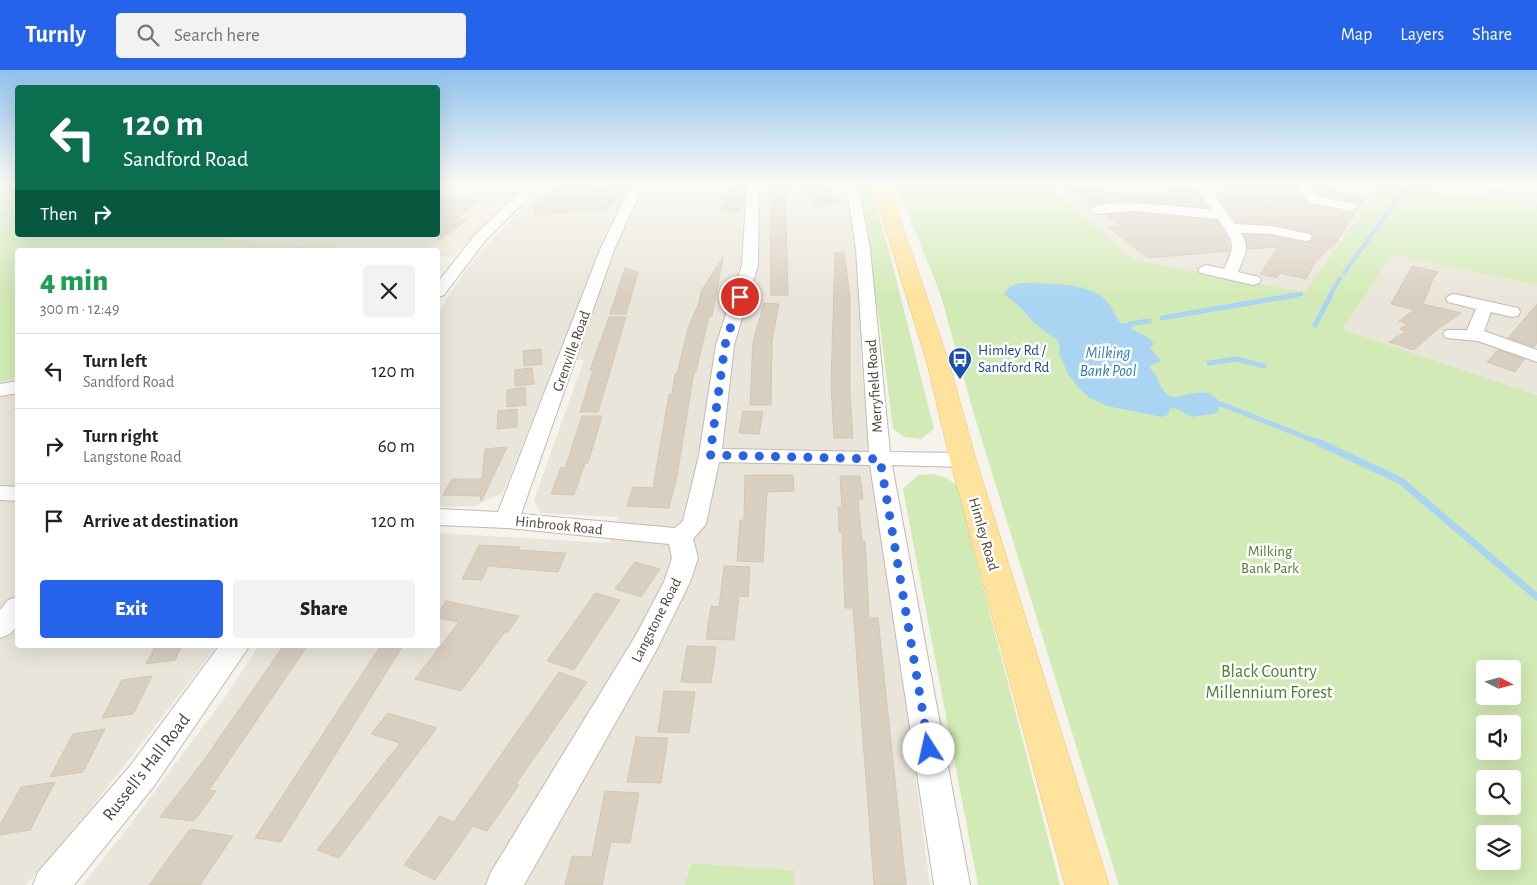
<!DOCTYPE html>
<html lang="en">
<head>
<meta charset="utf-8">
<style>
	:root { --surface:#fff; --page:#f2f2f2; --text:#222; --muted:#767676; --line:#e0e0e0; --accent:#2563eb }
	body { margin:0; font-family:"Alegreya Sans",sans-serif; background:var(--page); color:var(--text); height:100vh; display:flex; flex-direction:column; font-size:19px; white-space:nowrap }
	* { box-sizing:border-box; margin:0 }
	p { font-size:16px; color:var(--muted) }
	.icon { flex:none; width:28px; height:28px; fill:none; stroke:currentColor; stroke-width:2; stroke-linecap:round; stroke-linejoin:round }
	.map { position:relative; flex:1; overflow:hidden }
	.drawer { position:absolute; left:15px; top:178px; width:425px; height:400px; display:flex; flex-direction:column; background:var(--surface); border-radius:5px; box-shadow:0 5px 20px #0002 }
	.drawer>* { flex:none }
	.hud { position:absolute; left:15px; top:15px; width:425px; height:152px; border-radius:5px; box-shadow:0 5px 20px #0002; background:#0b6e4f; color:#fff; overflow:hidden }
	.needle { width:32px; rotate:96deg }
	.tools { position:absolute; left:1476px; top:590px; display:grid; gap:10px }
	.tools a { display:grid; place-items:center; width:45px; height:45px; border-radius:5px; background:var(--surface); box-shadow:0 5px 20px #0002; font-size:25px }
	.pin { position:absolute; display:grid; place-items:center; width:42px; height:42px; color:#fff; margin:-21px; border:2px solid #fff; border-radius:50%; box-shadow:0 1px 5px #0007 }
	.me { position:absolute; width:55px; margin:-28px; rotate:350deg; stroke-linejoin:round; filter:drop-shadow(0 0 4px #0008) }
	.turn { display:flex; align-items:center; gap:18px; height:105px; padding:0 25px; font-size:22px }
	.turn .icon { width:65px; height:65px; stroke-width:2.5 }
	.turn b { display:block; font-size:35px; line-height:42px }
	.then { display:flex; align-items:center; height:48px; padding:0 25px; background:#0003; gap:10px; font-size:19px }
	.round { display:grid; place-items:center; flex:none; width:52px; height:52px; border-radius:5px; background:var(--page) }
	.overview { display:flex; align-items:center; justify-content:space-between; height:85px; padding:0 25px }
	h1 { font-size:30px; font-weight:800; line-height:38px; color:#1e9e55 }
	.primary-button { display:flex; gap:10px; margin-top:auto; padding:10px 25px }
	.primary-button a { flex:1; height:58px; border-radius:5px; background:var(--accent); color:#fff; font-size:20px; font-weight:800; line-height:58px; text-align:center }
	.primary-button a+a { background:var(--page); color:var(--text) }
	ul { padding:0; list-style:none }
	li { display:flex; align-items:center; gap:15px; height:75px; padding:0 25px; border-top:1px solid var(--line) }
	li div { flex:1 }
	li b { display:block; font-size:19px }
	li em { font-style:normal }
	header { display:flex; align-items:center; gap:30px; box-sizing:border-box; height:70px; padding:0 25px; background:var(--accent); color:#fff }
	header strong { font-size:24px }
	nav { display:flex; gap:28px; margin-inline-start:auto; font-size:18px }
	.search { width:350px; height:45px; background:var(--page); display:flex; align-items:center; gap:12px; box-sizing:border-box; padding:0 18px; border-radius:5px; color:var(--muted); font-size:19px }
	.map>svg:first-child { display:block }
	.residential { fill:#eae5da }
	.education { fill:#efe8d6 }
	.green { fill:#d2eab5; fill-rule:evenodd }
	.water { fill:#a9d4f2 }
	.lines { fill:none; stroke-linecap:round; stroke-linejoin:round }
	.stream-far2 { stroke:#a9d4f2; stroke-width:4 }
	.stream-far1 { stroke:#a9d4f2; stroke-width:5 }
	.stream { stroke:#a9d4f2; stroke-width:7 }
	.building { fill:#d8cfc1; stroke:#d3c7b4 }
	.minor-casing { stroke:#c2bbae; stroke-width:2 }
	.major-casing { stroke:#e6c16a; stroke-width:1 }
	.minor { fill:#fff; fill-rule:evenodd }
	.major { fill:#ffe39c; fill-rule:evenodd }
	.route { stroke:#2563eb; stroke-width:9; stroke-dasharray:0 16.2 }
	.labels { text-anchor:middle; stroke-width:5; stroke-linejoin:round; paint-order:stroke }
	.transit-label { font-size:15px; fill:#164399; stroke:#fff; text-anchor:start }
	.street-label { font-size:15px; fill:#4b4439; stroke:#fff }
	.park-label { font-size:15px; fill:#4a7f2a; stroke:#fff }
	.water-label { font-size:16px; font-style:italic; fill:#2e7ab2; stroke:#fff }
	.near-park-label { font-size:18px; fill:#4a7f2a; stroke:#fff }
	.near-street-label { font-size:18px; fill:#4b4439; stroke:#fff }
</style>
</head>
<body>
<header>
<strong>Turnly</strong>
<div class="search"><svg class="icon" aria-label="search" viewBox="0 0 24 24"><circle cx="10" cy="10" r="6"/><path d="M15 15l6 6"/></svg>Search here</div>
<nav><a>Map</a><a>Layers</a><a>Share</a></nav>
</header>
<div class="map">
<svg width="1537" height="815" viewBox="0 0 1537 815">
	<rect width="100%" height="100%" fill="#f6f3ec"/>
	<path class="residential" d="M547,113H841L847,127L857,181L861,232V292L866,341L930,815H794V800L690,793L684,815H82L126,760L228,623L259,575H438V463L609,473L618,447L540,443L534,430L584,290L556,291L503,423L475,436L438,437V243L458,211L484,178Z
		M1046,113H1383L1304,222L1135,190Z
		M1430,113H1486L1498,117L1501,120L1517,123V113H1537V133L1426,121Z
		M1392,185L1537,215V325L1343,259Z
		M17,307L18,575H218L92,737L26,815H0V312Z"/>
	<path class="education" d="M438,117L506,123L511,128L452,187L438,186V180H174L203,165H438Z"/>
	<path class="green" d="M0,113H17L18,165H212L229,170L302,176L324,172L345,180H18L17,307L0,312Z
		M855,113H869L889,181L934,359L921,369L904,367L893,359L879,248Z
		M896,113H1046L1135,190L1304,222L1383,113H1430L1426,121L1537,133V215L1392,185L1343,259L1537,325V815H1119L973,341L940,223ZM1485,599H1512V626H1485ZM1485,654H1512V681H1485ZM1485,709H1512V736H1485ZM1485,764H1512V791H1485Z
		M933,404L946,408L957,415L1060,815H978L903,419L918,405Z
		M691,793L794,800V815H684Z"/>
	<path class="water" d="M1020,213C1042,213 1085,212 1103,228C1111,235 1115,244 1120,253L1130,254L1133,260L1149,268L1154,274L1150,278L1161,291L1150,296C1151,301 1153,301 1156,305C1159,312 1161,320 1168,325C1179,334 1205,309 1221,334L1217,343L1192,347L1175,338L1170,339L1168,344L1163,347L1107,336L1090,328L1078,317L1068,304L1059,283L1060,276L1057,270L1034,253L1019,236L1004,224L1010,216Z"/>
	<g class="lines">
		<path class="stream-far2" d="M1344,203L1408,115
			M1289,226L1301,224
			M1330,226L1340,208"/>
		<path class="stream-far1" d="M1162,248L1296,225
			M1130,254L1149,251
			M1315,255L1331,225
			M1209,293L1236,289L1264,296
			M1221,334L1320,373"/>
		<path class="stream" d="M1318,372L1401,411L1537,527"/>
	</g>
	<path class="building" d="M564,113L606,117L611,113H630L624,125L605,139L535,145L534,133Z
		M733,113H745L744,134L737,142L718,141L727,129H720Z
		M770,113H785L788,225H771Z
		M795,113H820L840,133L817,136Z
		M1224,113H1293L1308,134L1350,143L1358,139L1333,177L1331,176L1314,194L1306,209L1280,203L1277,208L1260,204L1278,177L1248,179L1244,165L1271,166L1305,173L1312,171L1314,166L1310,162L1271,154L1236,152L1216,123L1233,124Z
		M1310,113H1333L1327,119L1365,128L1359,137L1355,132L1318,124Z
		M1065,116L1104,118L1106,122L1123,123L1173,125L1169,121L1198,122L1208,138L1127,131L1109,132L1092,136Z
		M438,127L480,131L456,149L467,150L438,171Z
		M1135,143L1217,151L1228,169L1229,181L1148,188L1108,157L1121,156L1106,145Z
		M844,182L850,227V325L853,368H834L831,314L835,183Z
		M723,187L712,246H709L696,302H694L677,406L669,438L627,436L633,417L653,418L669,324H672L675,304H677L688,258L698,235L702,220Z
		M1412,196L1438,202L1433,209L1423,234L1461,243L1435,261L1414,280L1389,272L1406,261L1400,259L1407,254L1399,251L1414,240L1391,234Z
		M625,198L638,202L626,244H610Z
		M764,233L779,234L772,271L771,335H750L753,272Z
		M1537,234V273L1534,277L1508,268Z
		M609,247H626L598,342H580L593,300H590Z
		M541,279L542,294L524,296L523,281Z
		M1498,280L1524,289L1515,302L1487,292Z
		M532,298L534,314L515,316V300Z
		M525,317L526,335L507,337V320Z
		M517,339V357L497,359L498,341Z
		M743,341L763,342L759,364L739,363Z
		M582,346H602L588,393H585L574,425L551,424L561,397L565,398Z
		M507,377L482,430H480L481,426L443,425L452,409H482L485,379Z
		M745,405H793L794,421L767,422L763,492L737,491L740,450H744Z
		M840,406H860L863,429H858L862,471H865L869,548H878L906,815H874L853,538H845L842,462H839L838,437H842Z
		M479,475L520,477L518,480L566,483L558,502L488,496L482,510L462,509Z
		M635,492L660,499L641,527L615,519Z
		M724,496L750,497L748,527L739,526L734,570L706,569L711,536L719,537Z
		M595,523L620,530L574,600L547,591Z
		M446,531L519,546L508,562H505L461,621L415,609L459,552L438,548V543Z
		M156,575H182L175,590L146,594Z
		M284,575H308L209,720L216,721L194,751L160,747L204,690Z
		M381,575L402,577L281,772L255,768Z
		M687,576L716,577L711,613L681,612Z
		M559,602L587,612L516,714L519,715L487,761L473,756L435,810L404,795L440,746L454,752Z
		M152,606L133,644L102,648L122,610Z
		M664,621L695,622L689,663L658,662Z
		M388,643L437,658L339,788L317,780L400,673L371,664Z
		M105,659L83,702L50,707L73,664Z
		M636,667L668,668L661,713L627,712Z
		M55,712L30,760L0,765V755L21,717Z
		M605,721L639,723L630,773L611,772L602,815H565L572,786L592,787Z
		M190,759L233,766L200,815H149Z"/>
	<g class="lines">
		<g class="minor-casing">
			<path id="minor" d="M438,113L528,115L543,113L485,171L444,225L438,227V212L475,165L520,122L440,117L438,116Z
				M632,113H644L614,180L521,444L675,458L683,451L699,385L716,275L742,195L747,113H759L758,195L734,275L722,379L869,382L856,179L848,126L842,113H854L860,126L870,179L890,382L963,383L971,385L974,390L971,395L963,397L892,395L970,815H934L870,395L719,392L706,454L693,469L698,488L690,512L657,579L524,815H486L491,802L636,565L664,512L672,488L669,474L507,458L438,455V439L498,442L600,180Z
				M1194,113H1206L1235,154L1271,156L1310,164L1312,167L1310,170L1305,171L1271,164L1241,163C1251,177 1244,187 1238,202L1259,207L1261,210L1259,213L1253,215L1201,203L1198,200L1201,197L1206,195L1224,199C1237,172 1233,172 1218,149L1135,141L1095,144L1088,140C1099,126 1192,138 1212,140Z
				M1295,113H1308L1317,126L1355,134L1357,137L1350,141L1308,132Z
				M1508,113L1514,117L1512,120L1489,118L1483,114Z
				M1454,224L1518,238L1520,242L1518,246L1512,247L1491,242L1484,261L1537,280V292L1478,271L1446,268L1443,264L1446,260H1467L1476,239L1448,232L1446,229L1448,226Z
				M18,311V323L0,326V314Z
				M0,416L18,417V431L0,430Z
				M18,527C18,547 23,561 0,568V540L8,530Z
				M220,575H250L154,716L74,815H33L38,802L130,696Z"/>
		</g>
		<g class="major-casing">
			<path id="major" d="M872,113H888L949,293L976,390L1109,815H1065L950,390L927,293Z"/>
		</g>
		<use href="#minor" class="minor"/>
		<use href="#major" class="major"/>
	</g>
	<linearGradient id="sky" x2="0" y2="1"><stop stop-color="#8fc1ec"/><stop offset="0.5" stop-color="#fbfaf6"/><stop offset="1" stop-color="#fbfaf6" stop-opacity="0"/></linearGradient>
	<rect width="1537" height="227" fill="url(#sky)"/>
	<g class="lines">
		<path class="route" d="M740,227L725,275L710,385L880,389L929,679"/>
	</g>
	<defs>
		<g id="bus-pin" transform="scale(1.25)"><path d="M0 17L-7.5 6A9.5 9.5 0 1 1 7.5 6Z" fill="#1a4fb4" stroke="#fff"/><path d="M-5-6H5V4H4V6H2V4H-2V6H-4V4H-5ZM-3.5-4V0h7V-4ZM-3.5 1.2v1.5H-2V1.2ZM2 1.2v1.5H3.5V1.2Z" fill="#fff"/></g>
	</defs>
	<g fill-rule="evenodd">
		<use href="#bus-pin" x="960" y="289"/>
	</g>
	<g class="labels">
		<g class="transit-label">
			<text x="978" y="285">Himley Rd /<tspan x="978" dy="17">Sandford Rd</tspan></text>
		</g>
		<g class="street-label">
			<text transform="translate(571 281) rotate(-70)" y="5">Grenville Road</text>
			<text transform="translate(874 316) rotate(-94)" y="5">Merryfield Road</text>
			<text transform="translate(559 455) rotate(6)" y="5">Hinbrook Road</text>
			<text transform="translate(984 464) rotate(74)" y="5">Himley Road</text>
			<text transform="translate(656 550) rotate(-63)" y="5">Langstone Road</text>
		</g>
		<g class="park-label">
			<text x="1270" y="486">Milking<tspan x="1270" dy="17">Bank Park</tspan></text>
		</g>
		<g class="water-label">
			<text x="1108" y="288">Milking<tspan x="1108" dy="18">Bank Pool</tspan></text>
		</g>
		<g class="near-park-label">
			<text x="1269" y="607">Black Country<tspan x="1269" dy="21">Millennium Forest</tspan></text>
		</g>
		<g class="near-street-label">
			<text transform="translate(146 697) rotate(-52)" y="6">Russell's Hall Road</text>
		</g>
	</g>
</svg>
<div class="tools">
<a><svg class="needle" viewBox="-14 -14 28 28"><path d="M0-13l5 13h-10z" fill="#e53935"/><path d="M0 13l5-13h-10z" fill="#767676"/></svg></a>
<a><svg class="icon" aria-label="sound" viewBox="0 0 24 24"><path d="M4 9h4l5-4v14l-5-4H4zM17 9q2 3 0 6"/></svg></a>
<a><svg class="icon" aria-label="search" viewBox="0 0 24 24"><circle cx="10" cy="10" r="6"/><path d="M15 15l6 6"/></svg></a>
<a><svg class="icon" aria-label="layers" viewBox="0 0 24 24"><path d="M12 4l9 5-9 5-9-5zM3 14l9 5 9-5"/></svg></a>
</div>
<div class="pin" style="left:740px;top:227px;background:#d93025"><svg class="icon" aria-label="arrive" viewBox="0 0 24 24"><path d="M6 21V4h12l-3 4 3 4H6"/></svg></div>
<svg class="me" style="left:929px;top:679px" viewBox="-20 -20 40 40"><circle r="19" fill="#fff"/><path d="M0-13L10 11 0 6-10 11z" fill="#2563eb"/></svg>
<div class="hud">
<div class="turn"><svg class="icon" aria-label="left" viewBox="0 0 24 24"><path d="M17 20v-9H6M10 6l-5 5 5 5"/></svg><div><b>120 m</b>Sandford Road</div></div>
<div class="then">Then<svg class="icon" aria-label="right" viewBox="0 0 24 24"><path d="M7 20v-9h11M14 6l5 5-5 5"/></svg></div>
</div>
<section class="drawer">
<div class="overview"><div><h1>4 min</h1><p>300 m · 12:49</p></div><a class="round"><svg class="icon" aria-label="close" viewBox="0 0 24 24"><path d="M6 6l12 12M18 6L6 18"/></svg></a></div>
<ul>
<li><svg class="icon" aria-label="left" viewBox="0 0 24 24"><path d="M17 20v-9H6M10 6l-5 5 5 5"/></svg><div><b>Turn left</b><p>Sandford Road</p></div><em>120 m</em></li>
<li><svg class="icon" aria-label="right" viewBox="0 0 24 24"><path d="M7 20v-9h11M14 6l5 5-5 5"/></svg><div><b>Turn right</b><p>Langstone Road</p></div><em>60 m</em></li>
<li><svg class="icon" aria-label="arrive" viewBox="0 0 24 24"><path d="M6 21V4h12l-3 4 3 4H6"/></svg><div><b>Arrive at destination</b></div><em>120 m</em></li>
</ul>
<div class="primary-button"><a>Exit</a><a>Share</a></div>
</section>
</div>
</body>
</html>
